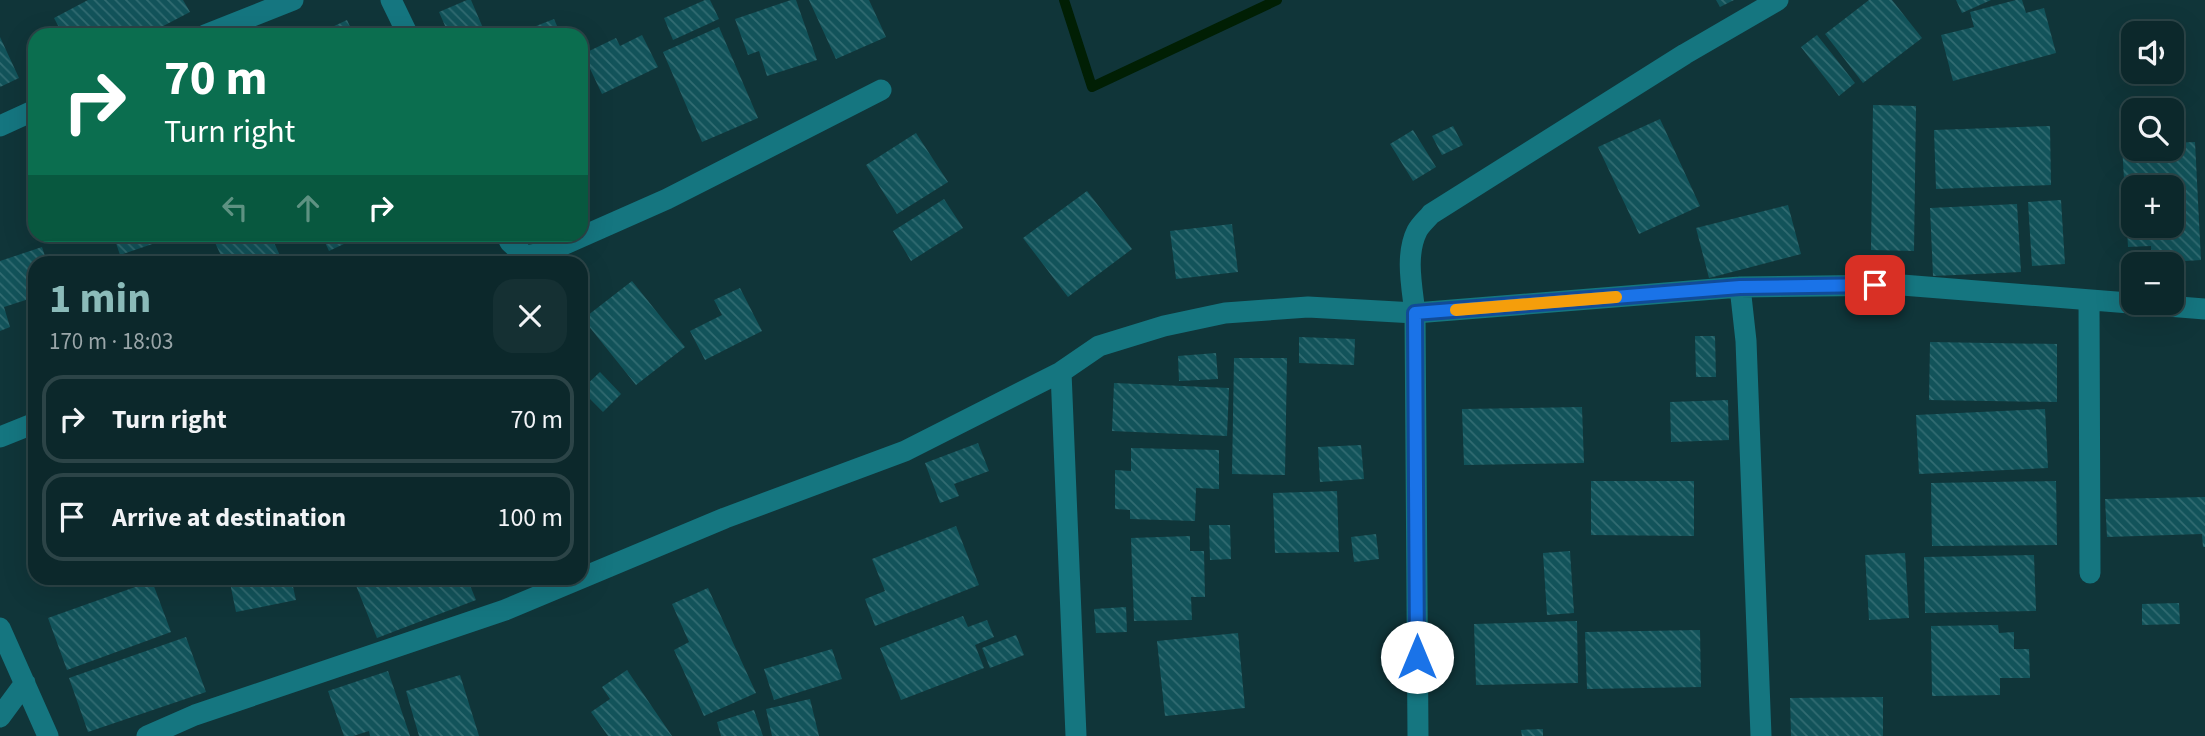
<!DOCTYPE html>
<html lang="en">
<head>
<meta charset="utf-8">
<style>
	:root { --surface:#0c282b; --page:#153033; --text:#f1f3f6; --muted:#9aa6a9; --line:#2c4447; --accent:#8bbbb9 }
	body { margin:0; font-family:"Source Sans 3",sans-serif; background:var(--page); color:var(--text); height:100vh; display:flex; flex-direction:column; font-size:26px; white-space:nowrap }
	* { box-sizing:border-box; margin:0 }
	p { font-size:23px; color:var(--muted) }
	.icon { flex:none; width:38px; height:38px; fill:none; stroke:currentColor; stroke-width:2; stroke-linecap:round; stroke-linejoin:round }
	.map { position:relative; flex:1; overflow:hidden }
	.side { position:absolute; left:28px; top:256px; width:560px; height:329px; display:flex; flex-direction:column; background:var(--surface); border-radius:21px; box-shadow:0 7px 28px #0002,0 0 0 2px var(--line) }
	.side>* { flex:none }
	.hud { position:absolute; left:28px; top:28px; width:560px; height:214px; border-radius:21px; box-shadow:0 7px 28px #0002,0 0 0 2px var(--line); background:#0b6e4f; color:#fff; overflow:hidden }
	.fabs { position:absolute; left:2121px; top:21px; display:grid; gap:14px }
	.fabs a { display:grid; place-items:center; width:63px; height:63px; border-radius:14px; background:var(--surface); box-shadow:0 7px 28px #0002,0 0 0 2px var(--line); font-size:35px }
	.pin { position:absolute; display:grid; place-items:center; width:60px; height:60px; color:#fff; margin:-30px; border-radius:14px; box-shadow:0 4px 10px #0006 }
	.me { position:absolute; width:77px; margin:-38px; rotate:0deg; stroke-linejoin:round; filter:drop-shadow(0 0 5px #0008) }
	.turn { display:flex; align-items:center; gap:24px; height:147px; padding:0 21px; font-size:32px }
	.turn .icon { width:91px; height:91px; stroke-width:2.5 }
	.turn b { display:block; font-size:49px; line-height:60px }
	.lanes { display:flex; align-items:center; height:66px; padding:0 21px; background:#0003; justify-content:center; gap:35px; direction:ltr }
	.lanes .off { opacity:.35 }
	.round { display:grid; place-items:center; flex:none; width:74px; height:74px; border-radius:21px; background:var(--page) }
	.summary { display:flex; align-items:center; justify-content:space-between; height:119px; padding:0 21px }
	h1 { font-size:42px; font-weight:700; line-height:52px; color:var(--accent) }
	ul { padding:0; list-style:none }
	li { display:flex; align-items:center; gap:21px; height:88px; margin:0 14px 10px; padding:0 7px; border:4px solid var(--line); border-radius:21px }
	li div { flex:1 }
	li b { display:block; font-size:26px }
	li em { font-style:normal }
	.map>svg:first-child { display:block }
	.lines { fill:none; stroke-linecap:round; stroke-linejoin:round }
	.stream { stroke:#011f04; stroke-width:10 }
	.building { fill:url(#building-back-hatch); fill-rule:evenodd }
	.street { stroke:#157680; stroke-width:21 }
	.route-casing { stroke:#114b97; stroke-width:18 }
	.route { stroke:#1a73e8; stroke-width:12 }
	.slow { stroke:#f59e0b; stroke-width:12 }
</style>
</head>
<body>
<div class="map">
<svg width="2205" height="736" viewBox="0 0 2205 736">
	<defs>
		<pattern id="building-back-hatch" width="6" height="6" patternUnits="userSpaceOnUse" patternTransform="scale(1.75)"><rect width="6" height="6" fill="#12535a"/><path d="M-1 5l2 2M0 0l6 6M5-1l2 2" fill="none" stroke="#326c72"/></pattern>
	</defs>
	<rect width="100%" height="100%" fill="#103539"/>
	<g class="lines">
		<path class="stream" d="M1064,0L1092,87L1277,0"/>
	</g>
	<path class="building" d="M88,0H183L190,12L146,35H63L54,18Z
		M467,0H471L486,35H449L439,12Z
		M705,0H710L719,19L673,40L664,18Z
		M791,0H796L817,60L767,76L759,51L748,55L735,19Z
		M809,0H869L886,37L836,59Z
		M1716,0H1734L1720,7Z
		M1869,0H1892L1922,38L1863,83L1825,34Z
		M1956,0H1991L1962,13Z
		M2016,0H2022L2026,13L2044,8L2056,53L1953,81L1941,35L1974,27L1970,12Z
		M554,19L561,35H513Z
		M347,20L354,35H315Z
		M719,27L758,118L702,142L663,52Z
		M642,35L658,67L602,94L583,54L616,38L620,46Z
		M1817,35L1855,83L1839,96L1801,47Z
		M0,37L19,78L0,87Z
		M1873,105L1916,106L1914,251L1871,250Z
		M1660,119L1700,206L1639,234L1598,147Z
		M1453,126L1463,145L1442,155L1432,136Z
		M2050,126L2051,185L1936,189L1934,130Z
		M1413,130L1436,167L1413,181L1390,144Z
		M916,133L948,182L897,214L866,165Z
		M2195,142L2201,260L2152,263L2151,246L2128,247L2122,145H2133V149H2172V143ZM2133,187H2172V226H2133Z
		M1087,191L1132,249L1068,297L1023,238Z
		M944,199L963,228L911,261L893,231Z
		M2061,200L2065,264L2032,266L2028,202Z
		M2017,204L2021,272L1933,276L1930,208Z
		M1788,205L1801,254L1709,278L1696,228Z
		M1232,224L1238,272L1176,279L1170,231Z
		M113,234H179V235L120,255Z
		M211,234H270L283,262H224Z
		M321,234H365L329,251Z
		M42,247L47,262H35V297L4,307L10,327L0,331V261Z
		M632,281L685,347L636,385L583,319Z
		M740,288L762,331L705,360L690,331L722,315L714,300Z
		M1695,336H1715L1716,377H1696Z
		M1299,337L1355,339L1354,365L1299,363Z
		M1930,342L2057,344V402L1929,400Z
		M1216,353L1218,379L1179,381L1178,356Z
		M1234,358H1287L1285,475L1232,474Z
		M600,372L621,394L603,412L581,390Z
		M1114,383L1229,388L1227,436L1112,431Z
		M1728,400L1729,440L1671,442L1670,402Z
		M1582,407L1584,463L1464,465L1462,409Z
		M2045,409L2048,468L1919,474L1916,415Z
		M978,443L989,471L954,484L959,496L940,503L925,463Z
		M1361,445L1364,479L1320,482L1318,447Z
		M1131,448L1219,450V489L1196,488L1195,521L1130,519V510L1115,509V470L1131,471Z
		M1591,481H1694V536L1591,535Z
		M2056,481L2057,545L1932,546L1931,483Z
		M1337,491L1339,552L1275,553L1273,493Z
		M2205,497V547H2203L2202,534L2107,537L2105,499Z
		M1209,525H1230L1231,559L1210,560Z
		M956,526L979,585L875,626L865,599L885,591L872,559Z
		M1376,534L1379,559L1354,562L1351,537Z
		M1190,536V551H1204L1205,597H1191L1192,620L1134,621L1131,538Z
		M1570,551L1574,613L1547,615L1543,553Z
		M1905,553L1909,618L1869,620L1865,555Z
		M2034,555L2036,611L1925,613L1924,557Z
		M229,578H291L296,600L236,612Z
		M353,578H467L476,600L377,638Z
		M152,581L171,632L67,670L48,618Z
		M708,588L756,693L704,716L674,650L689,642L672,604Z
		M2179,603L2180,624L2142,625V604Z
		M1126,607L1127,632L1096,633L1094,609Z
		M963,616L968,627L987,620L994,637L975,645L984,668L901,700L880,648Z
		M1577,621L1578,683L1476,685L1474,624Z
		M1998,625L1999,633L2014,632V649H2029L2030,678H2000V695L1932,696L1931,626Z
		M1700,630L1701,687L1587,689L1585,632Z
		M1238,633L1245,708L1165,716L1157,641Z
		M1016,635L1024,655L990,668L982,648Z
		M186,637L206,692L88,732L69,678Z
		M832,649L842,679L774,700L764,669Z
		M627,670L672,736H608L591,712L610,699L602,687Z
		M388,671L410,736H370L369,731L353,736H344L328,691Z
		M460,675L479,736H419L406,691Z
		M1883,697V736H1791L1790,698Z
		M810,699L819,736H772L766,709Z
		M754,710L763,736H721L717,722Z
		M1543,729V736H1522L1521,730Z"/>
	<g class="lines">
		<path class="street" d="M391,0L408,35
			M205,35L293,0
			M0,126L35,110
			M506,234L510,242L525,256L547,252L667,199L881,90
			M1740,287L1746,341L1761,736
			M2089,301L2090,573
			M1061,372L1076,736
			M0,437L35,423
			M0,628L48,736
			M0,717L25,683
			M147,736L195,715L505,610L725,518L905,451L1061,372L1099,346L1164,326L1225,313L1308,307L1415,313L1740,287L1902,285L2205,309
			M1418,736L1415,313C1412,287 1405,255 1417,231C1420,225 1427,219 1431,214L1685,54L1778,0"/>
	</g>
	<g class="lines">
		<g class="route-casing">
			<path id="route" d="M1417,657L1415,313L1740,287L1875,285"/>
		</g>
		<use href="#route" class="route"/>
		<path class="slow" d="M1456,310L1616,297"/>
	</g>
</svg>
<div class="fabs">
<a><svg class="icon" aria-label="sound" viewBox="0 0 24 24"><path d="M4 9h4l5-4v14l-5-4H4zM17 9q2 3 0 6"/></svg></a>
<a><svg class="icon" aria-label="search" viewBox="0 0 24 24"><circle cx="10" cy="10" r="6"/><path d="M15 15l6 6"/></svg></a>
<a>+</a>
<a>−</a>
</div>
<div class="pin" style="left:1875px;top:285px;background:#d93025"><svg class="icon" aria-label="arrive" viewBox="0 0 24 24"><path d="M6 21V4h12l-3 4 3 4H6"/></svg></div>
<svg class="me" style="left:1417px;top:657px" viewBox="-20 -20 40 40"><circle r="19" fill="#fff"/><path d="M0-13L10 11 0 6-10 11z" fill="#1a73e8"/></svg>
<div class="hud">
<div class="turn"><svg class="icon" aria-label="right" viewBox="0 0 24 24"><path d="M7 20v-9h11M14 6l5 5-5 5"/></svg><div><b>70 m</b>Turn right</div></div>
<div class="lanes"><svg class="icon off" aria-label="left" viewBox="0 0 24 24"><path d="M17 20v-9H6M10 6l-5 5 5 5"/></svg><svg class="icon off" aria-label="ahead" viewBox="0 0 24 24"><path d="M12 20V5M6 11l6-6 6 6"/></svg><svg class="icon" aria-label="right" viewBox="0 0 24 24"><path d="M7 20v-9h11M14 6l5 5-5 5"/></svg></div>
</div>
<section class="side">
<div class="summary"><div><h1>1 min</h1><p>170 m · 18:03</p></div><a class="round"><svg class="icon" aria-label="close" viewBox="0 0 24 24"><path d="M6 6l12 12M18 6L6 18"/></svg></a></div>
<ul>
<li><svg class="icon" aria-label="right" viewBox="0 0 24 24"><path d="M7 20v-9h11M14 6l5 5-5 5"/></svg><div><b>Turn right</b></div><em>70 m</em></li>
<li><svg class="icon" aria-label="arrive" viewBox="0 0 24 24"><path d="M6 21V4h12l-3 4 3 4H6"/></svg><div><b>Arrive at destination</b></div><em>100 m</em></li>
</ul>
</section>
</div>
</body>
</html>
